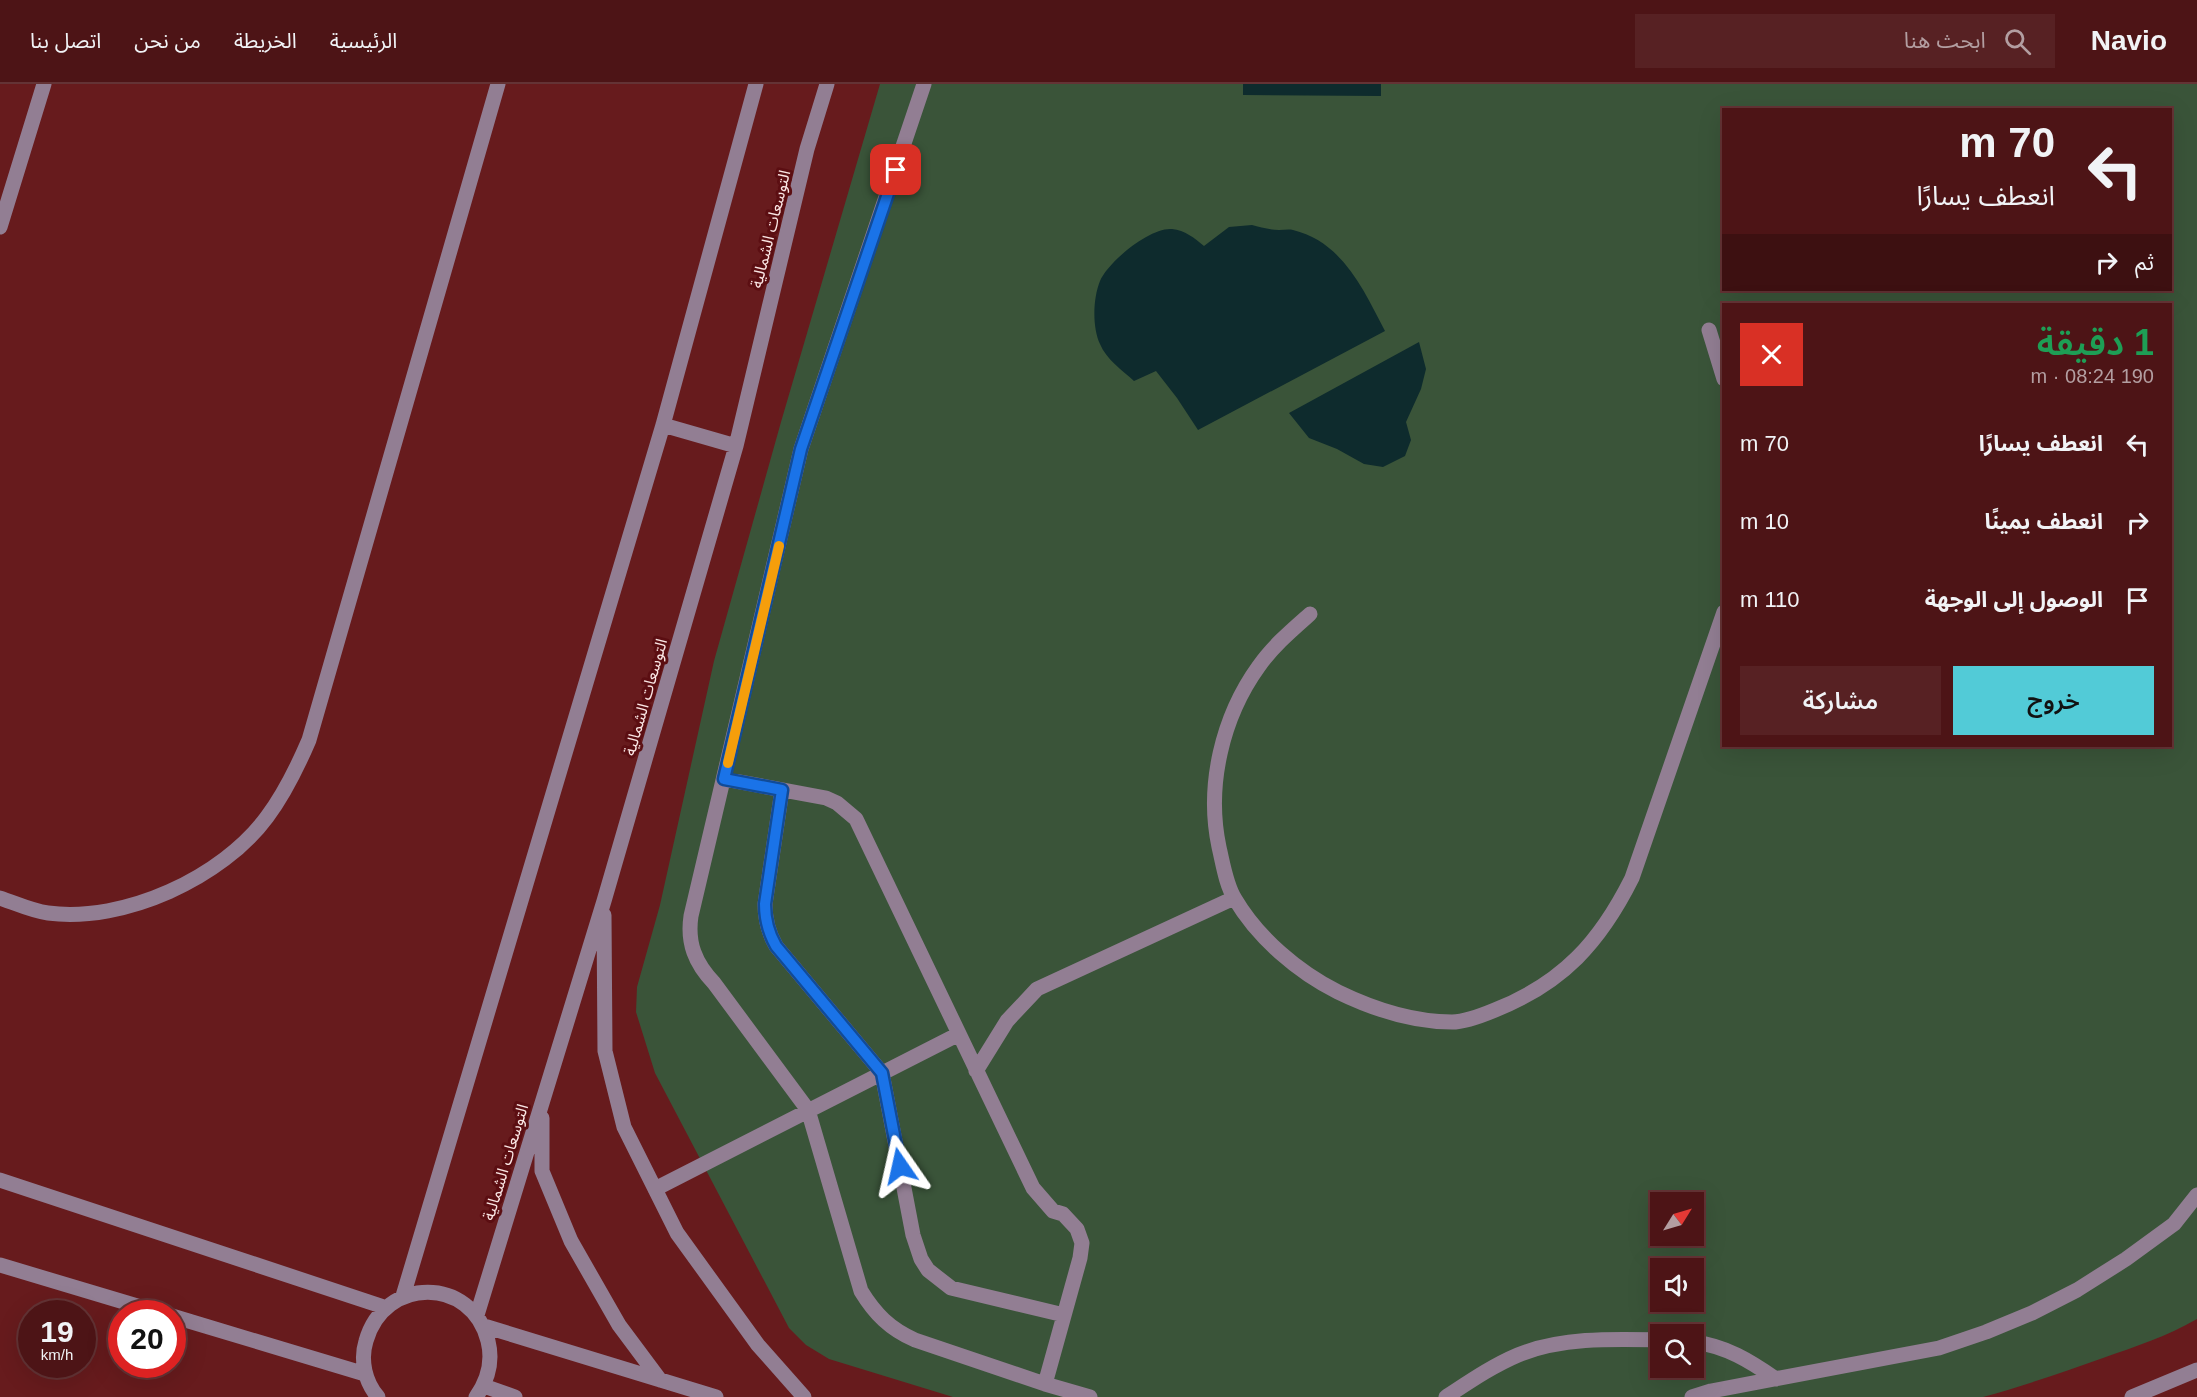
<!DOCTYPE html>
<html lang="ar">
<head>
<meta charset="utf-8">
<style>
	:root { --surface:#4d1416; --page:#572123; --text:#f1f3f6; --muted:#b39ea1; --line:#643335; --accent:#52cbd7 }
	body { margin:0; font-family:Arial,"Noto Sans Arabic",sans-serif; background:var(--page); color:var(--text); direction:rtl; height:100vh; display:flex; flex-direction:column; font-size:22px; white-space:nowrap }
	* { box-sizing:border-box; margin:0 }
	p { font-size:20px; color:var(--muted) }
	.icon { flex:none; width:33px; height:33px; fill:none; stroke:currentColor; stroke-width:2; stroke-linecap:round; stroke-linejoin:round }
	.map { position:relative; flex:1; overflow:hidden; direction:ltr }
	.details { position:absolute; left:1722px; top:219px; width:450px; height:444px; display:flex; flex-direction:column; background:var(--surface); border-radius:0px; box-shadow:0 6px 24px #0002,0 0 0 2px var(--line); direction:rtl }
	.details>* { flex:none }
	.guide { position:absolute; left:1722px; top:24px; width:450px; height:183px; border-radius:0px; box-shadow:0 6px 24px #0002,0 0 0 2px var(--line); direction:rtl; background:#4d1416; color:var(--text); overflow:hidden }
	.needle { width:39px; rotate:53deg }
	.tools { position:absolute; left:1650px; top:1108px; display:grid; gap:12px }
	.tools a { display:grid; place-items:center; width:54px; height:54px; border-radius:0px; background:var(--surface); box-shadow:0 6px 24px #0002,0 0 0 2px var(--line); font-size:30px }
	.speed { position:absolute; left:18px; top:1216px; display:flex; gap:12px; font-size:30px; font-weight:700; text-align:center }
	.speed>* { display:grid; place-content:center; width:78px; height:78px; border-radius:50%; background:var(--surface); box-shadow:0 6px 24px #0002,0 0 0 2px var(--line); line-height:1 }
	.speed small { font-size:15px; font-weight:400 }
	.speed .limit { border:9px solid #d22; background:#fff; color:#111 }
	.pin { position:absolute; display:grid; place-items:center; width:51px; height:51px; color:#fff; margin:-26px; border-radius:12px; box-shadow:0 3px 9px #0006 }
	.me { position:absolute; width:66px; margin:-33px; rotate:349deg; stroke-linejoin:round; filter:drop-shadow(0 0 4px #0008) }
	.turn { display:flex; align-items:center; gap:21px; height:126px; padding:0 18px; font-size:27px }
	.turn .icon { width:78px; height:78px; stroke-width:2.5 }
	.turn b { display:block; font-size:42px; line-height:51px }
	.then { display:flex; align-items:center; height:57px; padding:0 18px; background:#0003; gap:12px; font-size:22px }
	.round { display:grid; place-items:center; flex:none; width:63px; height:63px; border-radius:0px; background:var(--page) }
	.head { display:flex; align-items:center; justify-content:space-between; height:102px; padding:0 18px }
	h1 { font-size:36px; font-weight:600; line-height:45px; color:#1e9e55 }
	.action { display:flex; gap:12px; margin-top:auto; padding:12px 18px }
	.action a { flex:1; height:69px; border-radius:0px; background:var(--accent); color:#111; font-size:24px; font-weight:600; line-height:69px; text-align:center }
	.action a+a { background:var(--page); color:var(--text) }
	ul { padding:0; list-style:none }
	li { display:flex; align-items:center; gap:18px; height:78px; padding:0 18px }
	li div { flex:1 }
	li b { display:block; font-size:22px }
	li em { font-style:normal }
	header { display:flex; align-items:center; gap:36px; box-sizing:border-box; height:84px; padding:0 30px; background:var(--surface); border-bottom:2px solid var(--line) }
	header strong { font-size:28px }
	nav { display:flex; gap:33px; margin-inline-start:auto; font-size:21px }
	.search { width:420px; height:54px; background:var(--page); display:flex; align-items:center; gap:15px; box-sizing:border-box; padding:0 21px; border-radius:0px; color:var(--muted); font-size:22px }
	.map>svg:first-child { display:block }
	.green { fill:#3a5439; fill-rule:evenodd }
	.water { fill:#0e2b2d }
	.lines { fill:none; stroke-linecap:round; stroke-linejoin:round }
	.minor { stroke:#927e93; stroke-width:15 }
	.route-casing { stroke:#114b97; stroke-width:15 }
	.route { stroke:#1a73e8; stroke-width:10 }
	.slow { stroke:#f59e0b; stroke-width:10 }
	.labels { text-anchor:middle; stroke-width:6; stroke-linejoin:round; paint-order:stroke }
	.street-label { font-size:16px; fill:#fbe7e5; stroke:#5b0e12 }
</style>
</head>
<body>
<header>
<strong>Navio</strong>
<div class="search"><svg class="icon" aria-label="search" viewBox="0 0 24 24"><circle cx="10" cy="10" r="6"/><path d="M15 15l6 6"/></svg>ابحث هنا</div>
<nav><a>الرئيسية</a><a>الخريطة</a><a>من نحن</a><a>اتصل بنا</a></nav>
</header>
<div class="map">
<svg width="2197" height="1313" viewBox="0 0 2197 1313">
	<rect width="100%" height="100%" fill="#671b1d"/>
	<path class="green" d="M880,0H2197V1235C2168,1252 2134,1263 2103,1274C2063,1288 2024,1302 1983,1313H953L829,1275L806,1261L789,1244L655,989L636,928L637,903L660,821L714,577L781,338ZM1724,26H2170V206H1724ZM1724,220H2170V662H1724ZM1660,1119H1694V1152H1660ZM1660,1185H1694V1218H1660ZM1660,1251H1694V1284H1660Z"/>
	<path class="water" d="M1243,0H1381V12L1243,11Z
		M1252,141C1260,143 1270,146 1279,146C1284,146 1289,145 1293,146C1343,158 1364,207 1385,247L1198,346L1177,314L1156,287L1134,297C1122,286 1106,275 1100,260C1092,243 1093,214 1100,197C1108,178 1150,143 1172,145C1185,146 1194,154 1204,162L1229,143Z
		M1419,258L1426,285L1421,305L1406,338L1411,356L1405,372L1383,383L1364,380L1337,365L1309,354L1289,329Z"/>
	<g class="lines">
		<path class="minor" d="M924,0L801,365L691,832C687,859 695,879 714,899L808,1026L861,1207C875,1230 890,1245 915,1256L1045,1300L1090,1313
			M0,143L44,0
			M1709,246L1724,295
			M663,341L736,362
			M1310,530C1292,546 1273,562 1259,582C1222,633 1206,702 1219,763C1223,780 1226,801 1235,815C1258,854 1298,888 1338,908C1373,925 1413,938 1452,938C1465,938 1483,931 1495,926C1563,899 1600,858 1632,794L1724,528
			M724,695L826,714L837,719L856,735L1033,1104L1053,1127L1063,1130L1077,1145L1082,1159L1080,1174L1045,1300
			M782,706L765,820C765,836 768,848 776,862L882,989L913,1151L921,1175L928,1186L951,1204L1064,1231
			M0,814C15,819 32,827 48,829C124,839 222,794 267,733C285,709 297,684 309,656L498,0
			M604,831L605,967L624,1043L677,1149L758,1261L804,1313
			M976,987L1007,937L1037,905L1234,814
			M542,1034V1087L571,1157L619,1241L660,1296
			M0,1096L384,1223
			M655,1105L959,950
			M0,1181L164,1230
			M403,1212L663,341L756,0
			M477,1231L604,817L736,362L807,65L827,0
			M172,1232L365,1290
			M484,1242L716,1313
			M1694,1258C1726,1262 1750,1277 1776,1295
			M484,1302L515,1313
			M378,1313C365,1298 360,1276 366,1257C384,1192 472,1192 488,1257C493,1277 488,1296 476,1313
			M1446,1313C1469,1298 1492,1282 1518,1271C1562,1253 1614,1255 1660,1256
			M1692,1313L1711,1307L1939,1264L1986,1248L2032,1229L2077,1206L2126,1175L2174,1140L2197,1111
			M2132,1313L2197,1286"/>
	</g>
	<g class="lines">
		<g class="route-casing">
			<path id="route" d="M896,86L801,365L724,695L782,706L765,820C765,836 768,848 776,862L882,989L900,1082"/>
		</g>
		<use href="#route" class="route"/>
		<path class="slow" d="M728,679L779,462"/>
	</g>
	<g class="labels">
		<g class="street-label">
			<text transform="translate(770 145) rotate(-76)" y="6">التوسعات الشمالية</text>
			<text transform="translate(645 613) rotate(-74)" y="6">التوسعات الشمالية</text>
			<text transform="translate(505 1078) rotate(-73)" y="6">التوسعات الشمالية</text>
		</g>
	</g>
</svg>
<div class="tools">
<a><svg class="needle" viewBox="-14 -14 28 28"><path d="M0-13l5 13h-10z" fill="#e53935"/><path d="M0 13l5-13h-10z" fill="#b39ea1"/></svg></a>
<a><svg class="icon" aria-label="sound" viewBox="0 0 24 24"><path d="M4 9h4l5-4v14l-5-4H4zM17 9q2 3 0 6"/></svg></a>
<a><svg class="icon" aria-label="search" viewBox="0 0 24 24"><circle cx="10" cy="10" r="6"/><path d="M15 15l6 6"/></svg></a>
</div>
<div class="speed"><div>19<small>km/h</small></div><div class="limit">20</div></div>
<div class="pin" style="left:896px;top:86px;background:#d93025"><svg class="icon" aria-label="arrive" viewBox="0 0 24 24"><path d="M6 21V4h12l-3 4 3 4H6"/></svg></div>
<svg class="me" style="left:900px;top:1082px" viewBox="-20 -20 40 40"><path d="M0-17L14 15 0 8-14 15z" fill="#1a73e8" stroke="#fff" stroke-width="4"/></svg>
<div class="guide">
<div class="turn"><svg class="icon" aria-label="left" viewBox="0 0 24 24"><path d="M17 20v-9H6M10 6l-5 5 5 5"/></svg><div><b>70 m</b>انعطف يسارًا</div></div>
<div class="then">ثم<svg class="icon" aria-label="right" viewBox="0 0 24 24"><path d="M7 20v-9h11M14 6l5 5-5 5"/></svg></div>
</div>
<section class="details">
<div class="head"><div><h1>1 دقيقة</h1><p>190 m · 08:24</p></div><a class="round" style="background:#d93025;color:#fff"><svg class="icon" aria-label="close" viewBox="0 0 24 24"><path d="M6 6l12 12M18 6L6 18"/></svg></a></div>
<ul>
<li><svg class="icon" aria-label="left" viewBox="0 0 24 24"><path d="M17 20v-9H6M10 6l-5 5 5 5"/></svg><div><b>انعطف يسارًا</b></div><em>70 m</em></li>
<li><svg class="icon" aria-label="right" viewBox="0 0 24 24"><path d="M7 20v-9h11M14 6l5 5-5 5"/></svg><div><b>انعطف يمينًا</b></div><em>10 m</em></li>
<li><svg class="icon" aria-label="arrive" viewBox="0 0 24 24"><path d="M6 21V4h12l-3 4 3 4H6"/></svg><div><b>الوصول إلى الوجهة</b></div><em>110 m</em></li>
</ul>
<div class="action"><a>خروج</a><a>مشاركة</a></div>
</section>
</div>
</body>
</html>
